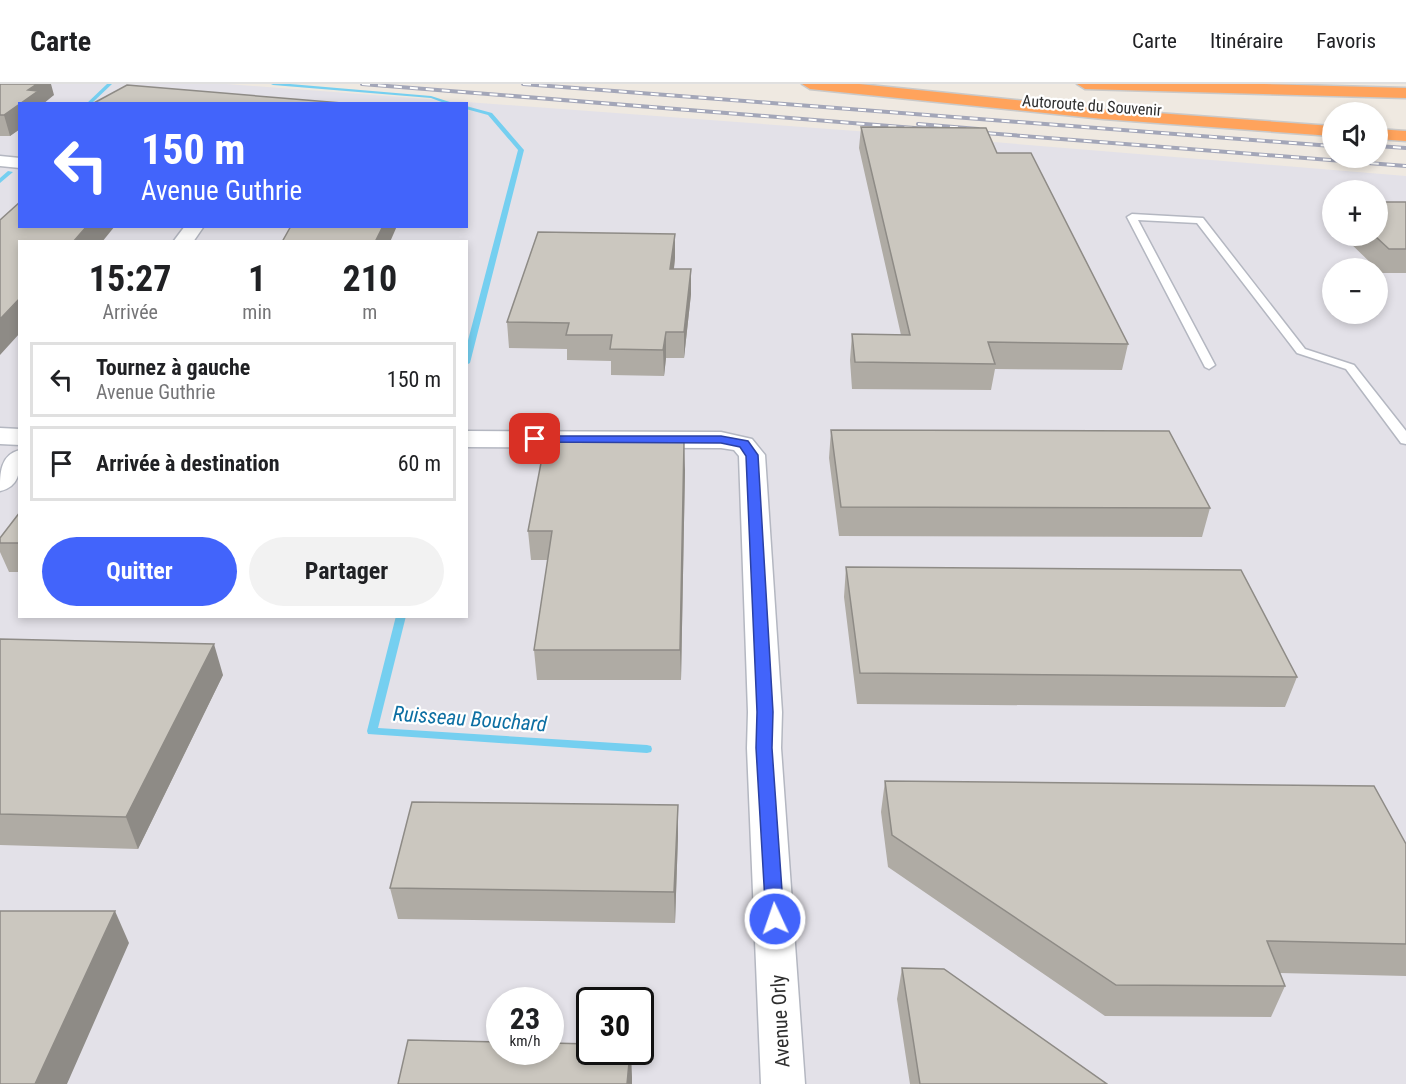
<!DOCTYPE html>
<html lang="fr">
<head>
<meta charset="utf-8">
<style>
	:root { --surface:#fff; --page:#f2f2f2; --text:#202124; --muted:#757577; --line:#e0e0e0; --accent:#4264fb }
	body { margin:0; font-family:"Roboto Condensed",sans-serif; background:var(--page); color:var(--text); height:100vh; display:flex; flex-direction:column; font-size:22px; white-space:nowrap }
	* { box-sizing:border-box; margin:0 }
	p { font-size:20px; color:var(--muted) }
	.icon { flex:none; width:33px; height:33px; fill:none; stroke:currentColor; stroke-width:2; stroke-linecap:round; stroke-linejoin:round }
	.map { position:relative; flex:1; overflow:hidden }
	.drawer { position:absolute; left:18px; top:156px; width:450px; height:378px; display:flex; flex-direction:column; background:var(--surface); border-radius:0px; box-shadow:0 3px 9px #0003 }
	.drawer>* { flex:none }
	.guide { position:absolute; left:18px; top:18px; width:450px; height:126px; border-radius:0px; box-shadow:0 3px 9px #0003; background:#4264fb; color:#fff; overflow:hidden }
	.fabs { position:absolute; left:1322px; top:18px; display:grid; gap:12px }
	.fabs a { display:grid; place-items:center; width:66px; height:66px; border-radius:50%; background:var(--surface); box-shadow:0 3px 9px #0003; font-size:30px }
	.speed { position:absolute; left:486px; top:903px; display:flex; gap:12px; font-size:30px; font-weight:700; text-align:center }
	.speed>* { display:grid; place-content:center; width:78px; height:78px; border-radius:50%; background:var(--surface); box-shadow:0 3px 9px #0003; line-height:1 }
	.speed small { font-size:15px; font-weight:400 }
	.speed .limit { border:3px solid #111; border-radius:9px; background:#fff; color:#111 }
	.pin { position:absolute; display:grid; place-items:center; width:51px; height:51px; color:#fff; margin:-26px; border-radius:12px; box-shadow:0 3px 9px #0006 }
	.me { position:absolute; width:66px; margin:-33px; rotate:357deg; stroke-linejoin:round; filter:drop-shadow(0 0 4px #0008) }
	.turn { display:flex; align-items:center; gap:21px; height:126px; padding:0 24px; font-size:27px }
	.turn .icon { width:78px; height:78px; stroke-width:2.5 }
	.turn b { display:block; font-size:42px; line-height:51px }
	.eta { display:flex; justify-content:space-evenly; align-items:center; height:102px; text-align:center }
	.eta b { font-size:36px; font-weight:700; line-height:42px }
	.button { display:flex; gap:12px; margin-top:auto; padding:12px 24px }
	.button a { flex:1; height:69px; border-radius:36px; background:var(--accent); color:#fff; font-size:24px; font-weight:700; line-height:69px; text-align:center }
	.button a+a { background:var(--page); color:var(--text) }
	ul { padding:0; list-style:none }
	li { display:flex; align-items:center; gap:18px; height:75px; margin:0 12px 9px; padding:0 12px; border:3px solid var(--line); border-radius:0px }
	li div { flex:1 }
	li b { display:block; font-size:22px }
	li em { font-style:normal }
	header { display:flex; align-items:center; gap:36px; box-sizing:border-box; height:84px; padding:0 30px; background:var(--surface); border-bottom:2px solid var(--line) }
	header strong { font-size:28px }
	nav { display:flex; gap:33px; margin-inline-start:auto; font-size:21px }
	.map>svg:first-child { display:block }
	.industrial { fill:#e3e1e8; fill-rule:evenodd }
	.lines { fill:none; stroke-linecap:round; stroke-linejoin:round }
	.stream { fill:#75cff0; fill-rule:evenodd }
	.lane-casing { stroke:#b4b7c1; stroke-width:3 }
	.street-casing { stroke:#b4b7c1; stroke-width:3 }
	.highway-casing { stroke:#c9c9c9; stroke-width:3 }
	.lane { fill:#fff; fill-rule:evenodd }
	.street { fill:#fff; fill-rule:evenodd }
	.highway { fill:#ffa35c; fill-rule:evenodd }
	.rail-casing { stroke:#a3a6b8; stroke-width:4 }
	.rail { stroke:#fff; stroke-width:2; stroke-dasharray:8; stroke-linecap:butt }
	.wall { fill:#afaba4 }
	.shaded-wall { fill:#8e8b86 }
	.building { fill:#cbc7bf; stroke:#8e8b86; stroke-width:1.5 }
	.route { fill:#4264fb; stroke:#2b41a3; stroke-width:1.5 }
	.labels { text-anchor:middle; stroke-width:4.5; stroke-linejoin:round; paint-order:stroke }
	.far-street-label { font-size:16px; fill:#2e2e2e; stroke:#fff }
	.street-label { font-size:20px; fill:#2e2e2e; stroke:#fff }
	.water-label { font-size:21px; font-style:italic; fill:#0d6fa3; stroke:#fff }
</style>
</head>
<body>
<header>
<strong>Carte</strong>
<nav><a>Carte</a><a>Itinéraire</a><a>Favoris</a></nav>
</header>
<div class="map">
<svg width="1406" height="1000" viewBox="0 0 1406 1000">
	<rect width="100%" height="100%" fill="#efe9e1"/>
	<path class="industrial" d="M0,0H227L883,49L1406,92V1000H0ZM20,20H466V142H20ZM1332,106H1377V152H1332ZM20,158H466V532H20ZM1332,184H1377V230H1332ZM500,916H550V968H500ZM590,916H640V968H590Z"/>
	<g class="lines">
		<path class="stream" d="M107,0H112L91,20H86Z
			M271,0H290L431,12L456,20H447L431,14L273,1Z
			M466,22L492,29L524,66L470,279L466,281V264L518,66L488,31L466,25Z
			M8,87L13,88L0,99V94Z
			M396,532H406L378,644L647,661L651,662L652,665L651,668L647,669L368,650L367,647Z"/>
		<g class="lane-casing">
			<path id="lane" d="M1132,130L1203,134L1305,265L1354,281L1406,347V360L1401,359L1346,285L1297,269L1197,139L1138,136L1215,281L1209,285L1205,283L1127,133Z"/>
		</g>
		<g class="street-casing">
			<path id="street" d="M0,72L20,74V84L0,82Z
				M185,142H204L193,158H173Z
				M0,344L20,345V361L0,360Z
				M466,347L721,348L752,355L765,371L782,628L781,664L805,1000H761L747,664L748,628L739,372L734,366L721,364L466,363Z
				M20,366C20,385 21,402 0,407C0,389 0,371 20,366Z"/>
		</g>
		<g class="highway-casing">
			<path id="highway" d="M802,0H859L1103,25L1332,42V52L1103,35L810,5Z
				M1077,0H1264L1406,4V14L1085,5Z
				M1377,45L1406,47V57L1377,55Z"/>
		</g>
		<use href="#lane" class="lane"/>
		<use href="#street" class="street"/>
		<use href="#highway" class="highway"/>
		<g class="rail-casing">
			<path id="rail" d="M362,0L927,45
				M523,0L1332,62
				M918,40L978,45
				M972,48L1406,82
				M1377,62L1406,64"/>
		</g>
		<use href="#rail" class="rail"/>
	</g>
	<path class="wall" d="M0,0L54,11L20,20V45L10,52H0Z
		M861,43L997,69L1128,260L1122,286L995,285L991,306L852,305L850,276L852,250L901,251L859,64Z
		M1406,118V189H1381L1343,152H1377Z
		M675,174L674,185L691,210L684,274H666L664,292L611,291V277L567,276V265L509,264L507,238Z
		M831,346L1210,424L1202,453L839,452L829,374Z
		M685,386L681,596H537L534,566L548,476H531L528,447Z
		M20,428V488H9L0,468V454Z
		M846,483L1297,593L1285,623L857,620L844,513Z
		M0,555L223,591L138,765L0,761Z
		M885,697L1406,760V892L1280,889L1285,902L1271,933L1105,932L888,783L881,728Z
		M678,721V752L675,839L398,835L390,804Z
		M902,884L1107,1000H910L897,915Z"/>
	<path class="shaded-wall" d="M37,0H51L54,11L43,20H20L28,6Z
		M20,20V45L10,52L4,31Z
		M87,142H115L102,158H73Z
		M383,142H397L390,158H375Z
		M675,150V174L671,209L670,185Z
		M691,185V210L684,274V248Z
		M20,214V249L0,271V235Z
		M666,248V274L664,292L663,266Z
		M684,358L685,386L681,596L680,566Z
		M214,560L223,591L138,765L126,733Z
		M678,721V752L675,839L674,808Z
		M115,827L129,859L67,1000H35Z
		M630,968H631L632,993V1000H627Z"/>
	<path class="building" d="M0,0H37L28,6L38,7L4,31H0Z
		M127,1L354,20H92Z
		M861,43L986,44L997,69H1031L1128,260L988,258L995,280L855,278L852,250L910,251Z
		M20,118V142H87L73,158H20V214L0,235V136Z
		M1377,118H1406V165H1389L1375,152H1377Z
		M291,142H383L375,158H282Z
		M538,148L675,150L670,185H691L684,248H666L663,266L610,265L612,251H566L569,239L507,238Z
		M831,346L1169,347L1210,424L841,423Z
		M545,358H684L680,566H534L552,447H528Z
		M20,428V459H0V454Z
		M846,483L1241,486L1297,593L860,589Z
		M0,555L214,560L126,733L0,730Z
		M885,697L1374,702L1406,760V860L1267,857L1285,902L1116,901L892,751Z
		M412,718L678,721L674,808L390,804Z
		M0,827H115L35,1000H0Z
		M902,884L944,885L1107,1000H920Z
		M408,956L500,958V968H550V959L590,960V968H630L627,1000H398Z"/>
	<path class="route" d="M535,352H721L748,357L758,371L773,628L772,664L784,835L781,840L775,843L768,840L766,835L756,664L757,628L746,372L740,363L721,359L530,358V353Z"/>
	<g class="labels">
		<g class="far-street-label">
			<text transform="translate(1092 21) rotate(4)" y="6">Autoroute du Souvenir</text>
		</g>
		<g class="street-label">
			<text transform="translate(780 937) rotate(-93)" y="7">Avenue Orly</text>
		</g>
		<g class="water-label">
			<text transform="translate(470 635) rotate(4)" y="7">Ruisseau Bouchard</text>
		</g>
	</g>
</svg>
<div class="fabs">
<a><svg class="icon" aria-label="sound" viewBox="0 0 24 24"><path d="M4 9h4l5-4v14l-5-4H4zM17 9q2 3 0 6"/></svg></a>
<a>+</a>
<a>−</a>
</div>
<div class="speed"><div>23<small>km/h</small></div><div class="limit">30</div></div>
<div class="pin" style="left:535px;top:355px;background:#d93025"><svg class="icon" aria-label="arrive" viewBox="0 0 24 24"><path d="M6 21V4h12l-3 4 3 4H6"/></svg></div>
<svg class="me" style="left:775px;top:835px" viewBox="-20 -20 40 40"><circle r="17" fill="#4264fb" stroke="#fff" stroke-width="3"/><path d="M0-11L8 9 0 5-8 9z" fill="#fff"/></svg>
<div class="guide">
<div class="turn"><svg class="icon" aria-label="left" viewBox="0 0 24 24"><path d="M17 20v-9H6M10 6l-5 5 5 5"/></svg><div><b>150 m</b>Avenue Guthrie</div></div>
</div>
<section class="drawer">
<div class="eta">
<div><b>15:27</b><p>Arrivée</p></div>
<div><b>1</b><p>min</p></div>
<div><b>210</b><p>m</p></div>
</div>
<ul>
<li><svg class="icon" aria-label="left" viewBox="0 0 24 24"><path d="M17 20v-9H6M10 6l-5 5 5 5"/></svg><div><b>Tournez à gauche</b><p>Avenue Guthrie</p></div><em>150 m</em></li>
<li><svg class="icon" aria-label="arrive" viewBox="0 0 24 24"><path d="M6 21V4h12l-3 4 3 4H6"/></svg><div><b>Arrivée à destination</b></div><em>60 m</em></li>
</ul>
<div class="button"><a>Quitter</a><a>Partager</a></div>
</section>
</div>
</body>
</html>
